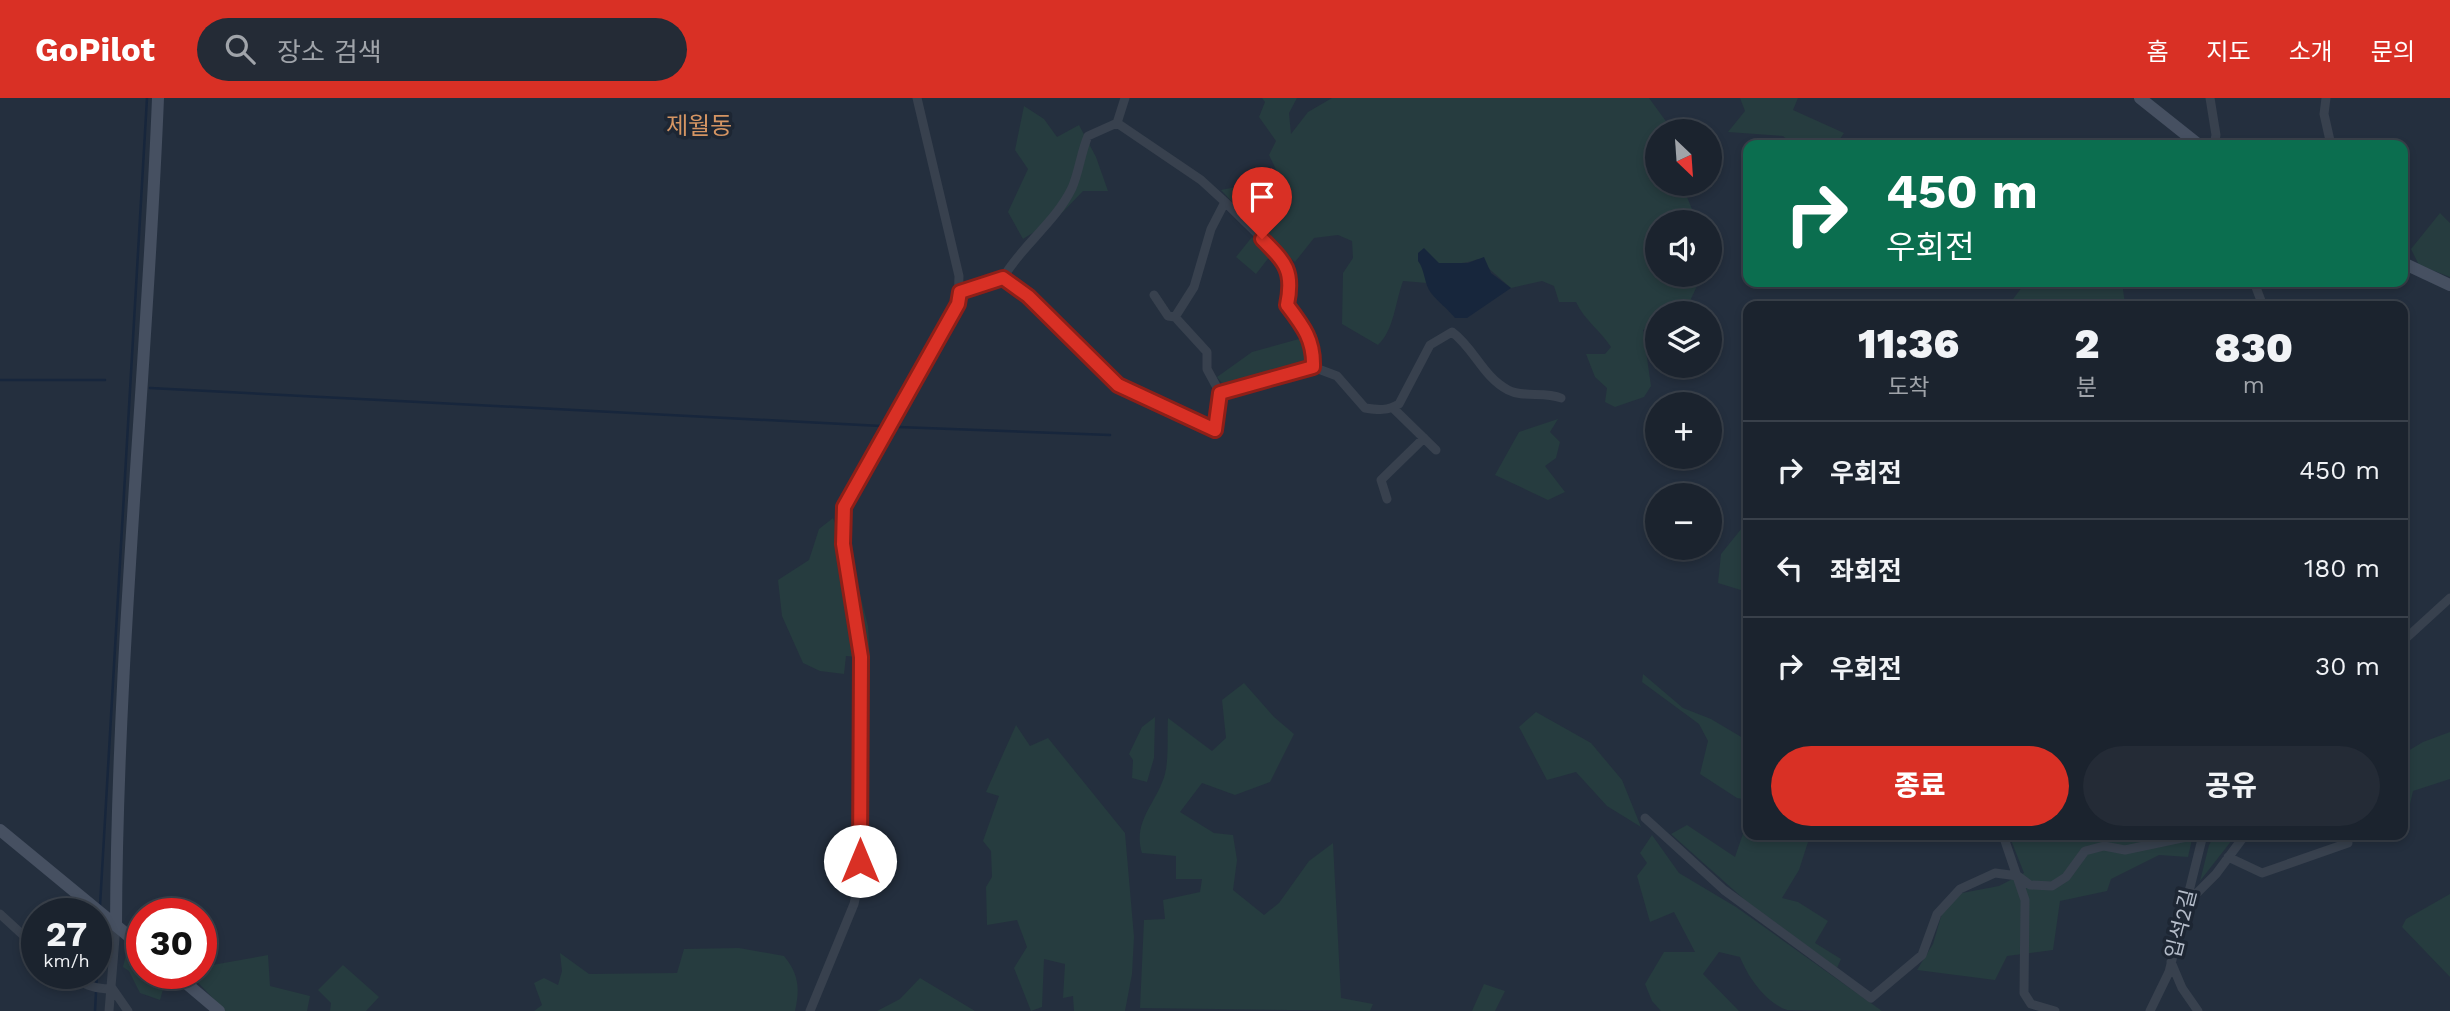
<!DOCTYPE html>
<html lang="ko">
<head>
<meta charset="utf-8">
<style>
	:root { --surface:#1b232e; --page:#242b36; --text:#f1f3f6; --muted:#a0a4aa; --line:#39404a; --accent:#d93025 }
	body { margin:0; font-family:"Work Sans","Noto Sans KR",sans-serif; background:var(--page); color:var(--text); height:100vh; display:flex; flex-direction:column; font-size:26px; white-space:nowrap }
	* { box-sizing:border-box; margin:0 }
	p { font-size:23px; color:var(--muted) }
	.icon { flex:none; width:38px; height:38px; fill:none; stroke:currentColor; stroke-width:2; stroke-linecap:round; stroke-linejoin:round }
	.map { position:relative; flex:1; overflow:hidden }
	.side { position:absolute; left:1743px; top:203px; width:665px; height:539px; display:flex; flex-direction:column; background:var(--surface); border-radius:14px; box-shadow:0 4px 10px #0003,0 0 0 2px var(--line) }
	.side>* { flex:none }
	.guide { position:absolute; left:1743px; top:42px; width:665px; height:147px; border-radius:14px; box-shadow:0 4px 10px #0003,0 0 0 2px var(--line); background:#0b6e4f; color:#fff; overflow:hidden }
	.needle { width:46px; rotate:155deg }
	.tools { position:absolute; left:1645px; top:21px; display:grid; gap:14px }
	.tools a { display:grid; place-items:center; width:77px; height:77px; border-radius:50%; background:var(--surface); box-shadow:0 4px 10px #0003,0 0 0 2px var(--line); font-size:35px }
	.speed { position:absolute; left:21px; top:800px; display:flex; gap:14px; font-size:35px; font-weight:700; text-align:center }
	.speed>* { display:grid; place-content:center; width:91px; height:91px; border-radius:50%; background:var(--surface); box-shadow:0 4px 10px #0003,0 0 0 2px var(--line); line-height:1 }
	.speed small { font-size:18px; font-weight:400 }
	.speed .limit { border:10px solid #d22; background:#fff; color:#111 }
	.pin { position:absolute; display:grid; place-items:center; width:60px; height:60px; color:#fff; margin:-72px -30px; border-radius:50% 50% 50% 0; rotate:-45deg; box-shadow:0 0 7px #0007 }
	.pin .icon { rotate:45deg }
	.me { position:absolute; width:77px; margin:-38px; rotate:0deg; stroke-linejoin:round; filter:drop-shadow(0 0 5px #0008) }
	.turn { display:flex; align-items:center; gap:24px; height:147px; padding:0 28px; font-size:32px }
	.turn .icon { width:91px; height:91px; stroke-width:2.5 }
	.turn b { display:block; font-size:49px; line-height:60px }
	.eta { display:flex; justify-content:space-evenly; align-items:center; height:119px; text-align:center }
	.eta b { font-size:42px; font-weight:800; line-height:49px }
	.button { display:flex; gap:14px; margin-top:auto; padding:14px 28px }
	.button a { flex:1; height:80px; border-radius:42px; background:var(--accent); color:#fff; font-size:28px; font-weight:800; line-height:80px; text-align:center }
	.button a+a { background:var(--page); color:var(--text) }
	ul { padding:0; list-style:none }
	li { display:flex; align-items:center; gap:21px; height:98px; padding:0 28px; border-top:2px solid var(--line) }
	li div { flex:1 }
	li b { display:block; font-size:26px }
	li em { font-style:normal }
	header { display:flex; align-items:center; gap:42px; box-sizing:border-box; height:98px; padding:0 35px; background:var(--accent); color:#fff }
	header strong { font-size:33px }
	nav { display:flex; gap:38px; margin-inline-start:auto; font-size:24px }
	.search { width:490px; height:63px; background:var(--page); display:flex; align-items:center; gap:18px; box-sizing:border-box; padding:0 24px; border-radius:38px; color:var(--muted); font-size:26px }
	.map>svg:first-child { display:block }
	.green { fill:#263c3f }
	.water { fill:#17263c }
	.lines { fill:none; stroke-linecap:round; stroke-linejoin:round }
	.stream { stroke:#17263c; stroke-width:2.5 }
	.street { stroke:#38414e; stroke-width:9 }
	.secondary { stroke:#465061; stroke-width:12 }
	.route-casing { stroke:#8d1f18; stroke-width:18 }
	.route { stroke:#d93025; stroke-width:12 }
	.labels { text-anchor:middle; stroke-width:7; stroke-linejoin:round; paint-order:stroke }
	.street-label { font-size:21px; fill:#b4bcc9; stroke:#1d2633 }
	.quarter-label { font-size:24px; fill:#d59563; stroke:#1d2633 }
</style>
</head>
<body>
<header>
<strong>GoPilot</strong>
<div class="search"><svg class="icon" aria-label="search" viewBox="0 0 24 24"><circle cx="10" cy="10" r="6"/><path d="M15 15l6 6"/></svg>장소 검색</div>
<nav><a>홈</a><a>지도</a><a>소개</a><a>문의</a></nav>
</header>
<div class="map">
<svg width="2450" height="913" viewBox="0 0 2450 913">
	<rect width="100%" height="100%" fill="#242f3e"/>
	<path class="green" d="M1262,0H1297L1289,15L1291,36L1308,14L1332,0H1649L1673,33H1657V86H1682L1697,124H1657V177H1702L1685,214L1657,215V226L1643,232L1651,288L1644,299L1615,309L1605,304L1607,290L1595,279L1586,256H1605L1611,249C1600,232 1585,223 1576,204H1559L1554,188L1542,183L1511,190L1478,161C1461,168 1442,164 1424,171L1427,185L1403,183C1395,205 1394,232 1378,247L1342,226L1343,175L1353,160L1352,143L1338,137L1314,140L1295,164L1264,138L1221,92L1280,80L1269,57L1276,43L1259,19L1265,4Z
		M1740,0H1798L1793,12L1844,35L1836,47H1793L1783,38L1728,34L1745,13Z
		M1024,8L1044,21L1057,39L1079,27L1096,59L1108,93H1083L1058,119L1023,141L1008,114L1028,71L1015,52Z
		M2440,115L2450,125V179L2419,167L2411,151Z
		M1252,139L1270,158L1256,176L1236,159Z
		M2026,184H2122L2125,206L2129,208H2057L2047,201L2038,208H2019L2013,201Z
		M1317,236L1316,274L1230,295L1217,279L1252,254Z
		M1558,321L1550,334L1560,344L1556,360L1545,368L1565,394L1548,402L1495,377L1519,334Z
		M833,420L861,500L868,528L870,560L846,558L844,576L820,573L803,565L782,518L778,482L809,462L819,431Z
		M1746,425L1748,491L1744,493L1718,485L1721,456Z
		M1643,576L1683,610L1711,621L1748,643V702L1737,700L1700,676L1708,643L1699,626L1642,584Z
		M1244,585L1274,619L1294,636L1270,684L1235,697L1202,685L1180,714L1214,735L1233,737L1237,762L1233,792L1264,817L1279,805L1309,763L1333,745L1341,900L1373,906L1370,913L1140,910L1144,822L1165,821L1163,802L1200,794L1202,781H1176V758L1142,755C1132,723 1157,705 1165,676C1169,660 1167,637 1168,620L1212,653L1226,640L1222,602Z
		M1536,614L1591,645L1622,682L1641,729L1607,708L1576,674L1547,682L1519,629Z
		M1155,619L1154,660L1147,684L1132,680L1133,662L1129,656L1142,629Z
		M1016,627L1030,648L1048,640L1125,735L1134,839L1132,876L1125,913H1074L1073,898L1063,900L1065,866L1044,861L1042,909L1031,913L1014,870L1027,849L1017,822L987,827L986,789L992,779L991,753L983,743L999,698L986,694Z
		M2450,634V681L2413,693L2408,715L2403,717V656L2423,644Z
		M1748,721V737H1805L1809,741L1799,772L1782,800L1798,804L1828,823L1815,845L1841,861L1837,870L1746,803L1671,736L1687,727L1735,759Z
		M1652,737L1679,775L1736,809L1882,913C1861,913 1803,913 1787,912C1765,904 1748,879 1740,859L1719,854L1703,876L1739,913H1661L1652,903L1645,886L1664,854H1695L1674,814L1650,824L1637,778L1647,765L1640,755Z
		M2009,737H2193L2188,759L2159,757L2111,781L2107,793L2060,803L2053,852L2007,858L1995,882L1917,872L1933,846L1942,815L1962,795L1999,788L2024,775Z
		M2215,737H2236L2200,783L2209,747Z
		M2450,796V879L2402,829L2406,821Z
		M129,844L142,855V875L167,877L160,902L140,895L129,873L123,869Z
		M739,850L784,858C799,876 800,891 795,913H534L542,907L534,885L544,880L558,887L562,873L560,855L589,876L677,875L684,851Z
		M268,857L270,888L310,898L307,913H225L189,875H201V869Z
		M343,867L379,899L366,913H330L331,905L318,892Z
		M920,880L975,913H877L900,901Z
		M1484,886L1505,893L1495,913H1472Z"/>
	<path class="water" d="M1424,150L1439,165H1468L1484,159L1491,175L1511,190L1467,220H1455C1447,210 1438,204 1431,195C1424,186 1425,172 1418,163V155Z"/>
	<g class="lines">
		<path class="stream" d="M0,282H105
			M150,290L881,328
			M898,329L1110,337
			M100,808L147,0
			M95,913L100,818"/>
		<path class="street" d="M2210,0L2216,37L2214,47
			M2326,0L2324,16L2331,47
			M1117,25L1201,82L1225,104L1211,131L1194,189L1175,219
			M1225,104L1281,159L1290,176L1287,207C1304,227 1314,242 1313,269
			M1003,180C1022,147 1055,125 1072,90C1079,74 1081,54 1088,38L1117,25L1125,0
			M2254,184L2263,208
			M960,194L1003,180L1028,198L1118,287L1215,333L1220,295L1207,271V254L1175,219L1168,218L1154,197
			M1220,295L1313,269L1337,278L1365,310C1378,312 1388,313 1399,306L1430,247L1452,234C1474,250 1483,279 1508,292C1523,300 1545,293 1561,300
			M1393,310L1436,352
			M1387,401L1381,382L1424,340
			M2403,543L2450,500
			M1645,720L1724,792L1871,900L1922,857L1937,816L1960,791L1995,775L2018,778L2030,787L2052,788L2066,779L2085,753L2104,748L2125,752L2196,737
			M2003,737L2025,802L2024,895L2031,906L2055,913
			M2228,759L2262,775L2348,745
			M2188,804L2216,776L2245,737
			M0,816L37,850
			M2171,864L2182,890L2198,913
			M68,875C81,885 95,893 112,890L128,913
			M109,913L116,828
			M810,913L854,806L859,784L861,559L843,446L844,409L958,206L959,178L917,0
			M2150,913L2169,874L2203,737"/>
		<path class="secondary" d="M2140,0L2199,47
			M2403,165L2450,187
			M0,732L142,849
			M116,828C117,551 147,276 158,0
			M174,875L219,913"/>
	</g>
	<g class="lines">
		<g class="route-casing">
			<path id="route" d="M860,763L861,559L843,446L844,409L958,206L960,194L1003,180L1028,198L1118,287L1215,332L1220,295L1313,269C1314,242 1303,228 1287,207C1294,173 1286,165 1262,141"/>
		</g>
		<use href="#route" class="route"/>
	</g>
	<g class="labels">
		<g class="street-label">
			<text transform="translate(2181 826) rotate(-76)" y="7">입석2길</text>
		</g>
		<g class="quarter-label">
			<text x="699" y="36">제월동</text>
		</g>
	</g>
</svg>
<div class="tools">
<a><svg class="needle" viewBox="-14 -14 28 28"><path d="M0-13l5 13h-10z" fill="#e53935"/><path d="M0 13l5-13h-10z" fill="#a0a4aa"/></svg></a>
<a><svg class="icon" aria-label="sound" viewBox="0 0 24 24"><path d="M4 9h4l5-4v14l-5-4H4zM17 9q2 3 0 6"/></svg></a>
<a><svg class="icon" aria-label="layers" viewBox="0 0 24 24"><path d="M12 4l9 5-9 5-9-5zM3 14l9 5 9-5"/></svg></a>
<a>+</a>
<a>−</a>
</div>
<div class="speed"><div>27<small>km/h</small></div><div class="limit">30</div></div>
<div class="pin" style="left:1262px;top:141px;background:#d93025"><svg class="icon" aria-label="arrive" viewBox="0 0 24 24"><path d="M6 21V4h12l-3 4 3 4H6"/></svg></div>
<svg class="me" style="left:860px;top:763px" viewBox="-20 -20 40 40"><circle r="19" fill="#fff"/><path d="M0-13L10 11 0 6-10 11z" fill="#d93025"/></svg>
<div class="guide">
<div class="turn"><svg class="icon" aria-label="right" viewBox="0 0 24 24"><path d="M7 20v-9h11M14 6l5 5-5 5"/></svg><div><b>450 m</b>우회전</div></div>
</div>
<section class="side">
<div class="eta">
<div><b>11:36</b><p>도착</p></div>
<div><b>2</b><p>분</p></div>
<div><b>830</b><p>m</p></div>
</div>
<ul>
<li><svg class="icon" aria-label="right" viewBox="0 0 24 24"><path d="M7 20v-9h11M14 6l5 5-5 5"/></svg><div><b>우회전</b></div><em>450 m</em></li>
<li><svg class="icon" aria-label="left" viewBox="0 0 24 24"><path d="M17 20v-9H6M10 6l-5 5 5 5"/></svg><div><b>좌회전</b></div><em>180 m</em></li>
<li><svg class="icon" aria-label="right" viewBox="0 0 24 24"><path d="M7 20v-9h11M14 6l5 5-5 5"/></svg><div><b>우회전</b></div><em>30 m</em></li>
</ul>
<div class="button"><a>종료</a><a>공유</a></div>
</section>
</div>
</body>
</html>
